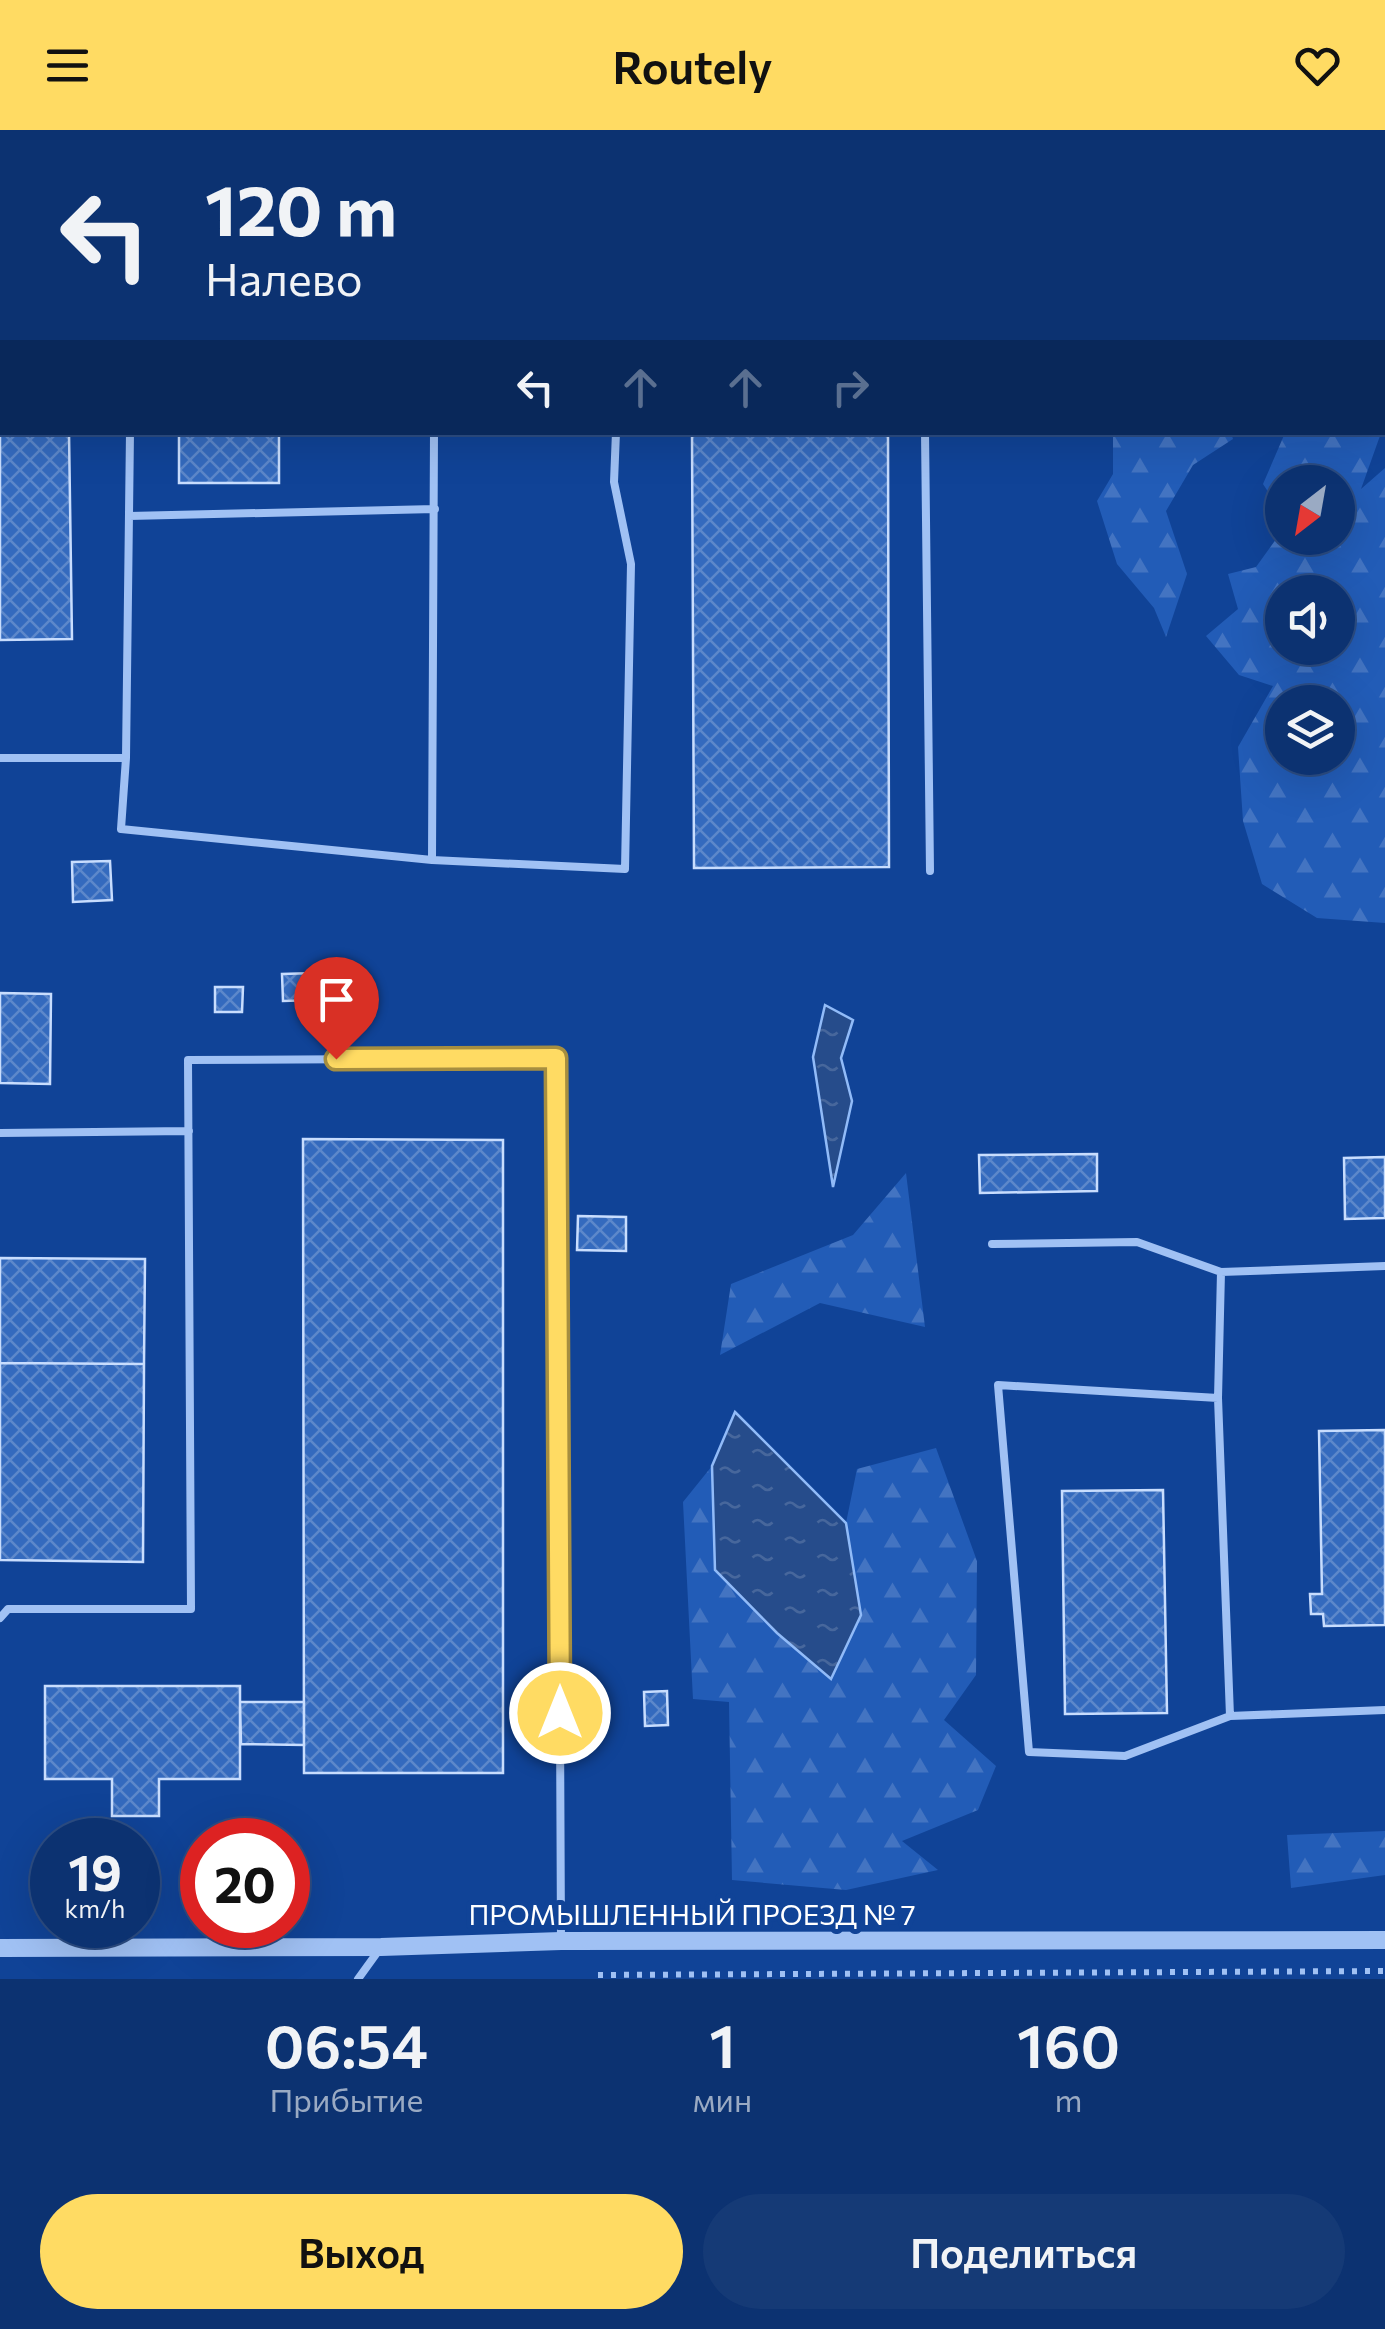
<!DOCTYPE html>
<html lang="ru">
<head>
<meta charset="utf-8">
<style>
	:root { --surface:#0c3271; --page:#153a76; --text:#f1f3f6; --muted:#9aaac3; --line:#2c4d84; --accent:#ffdb63 }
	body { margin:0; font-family:Commissioner,sans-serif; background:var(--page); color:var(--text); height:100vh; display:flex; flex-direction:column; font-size:38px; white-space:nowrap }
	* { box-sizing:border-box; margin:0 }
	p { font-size:32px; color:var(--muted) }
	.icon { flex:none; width:55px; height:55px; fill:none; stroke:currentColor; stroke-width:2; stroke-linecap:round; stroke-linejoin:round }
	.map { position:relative; height:1849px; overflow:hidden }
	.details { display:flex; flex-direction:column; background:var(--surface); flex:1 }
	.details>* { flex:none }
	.top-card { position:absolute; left:0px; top:0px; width:1385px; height:305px; box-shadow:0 10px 40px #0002,0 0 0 2px var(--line); background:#0c3271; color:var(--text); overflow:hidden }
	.needle { width:65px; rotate:211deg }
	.tools { position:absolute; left:1265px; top:335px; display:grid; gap:20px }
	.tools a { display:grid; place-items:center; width:90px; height:90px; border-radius:50%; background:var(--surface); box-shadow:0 10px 40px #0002,0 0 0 2px var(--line); font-size:50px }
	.speed { position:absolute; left:30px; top:1688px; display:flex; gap:20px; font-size:50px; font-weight:700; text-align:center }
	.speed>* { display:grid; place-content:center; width:130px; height:130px; border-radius:50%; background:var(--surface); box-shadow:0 10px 40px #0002,0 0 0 2px var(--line); line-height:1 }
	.speed small { font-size:25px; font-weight:400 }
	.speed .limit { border:15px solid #d22; background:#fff; color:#111 }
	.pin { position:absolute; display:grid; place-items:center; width:85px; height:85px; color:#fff; margin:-102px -42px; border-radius:50% 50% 50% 0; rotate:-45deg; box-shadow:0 0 10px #0007 }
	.pin .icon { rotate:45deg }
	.me { position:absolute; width:110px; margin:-55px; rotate:0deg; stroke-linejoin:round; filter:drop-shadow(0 0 8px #0008) }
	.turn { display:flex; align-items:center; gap:35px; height:210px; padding:0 40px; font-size:45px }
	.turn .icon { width:130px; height:130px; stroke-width:2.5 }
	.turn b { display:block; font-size:70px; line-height:85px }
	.lanes { display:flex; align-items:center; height:95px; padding:0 40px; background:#0003; justify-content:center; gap:50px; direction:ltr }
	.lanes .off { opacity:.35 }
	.eta { display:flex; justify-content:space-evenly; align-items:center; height:170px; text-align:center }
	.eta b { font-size:60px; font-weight:600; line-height:70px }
	.action { display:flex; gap:20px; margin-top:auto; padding:20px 40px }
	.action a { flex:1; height:115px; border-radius:60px; background:var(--accent); color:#111; font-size:40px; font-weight:600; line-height:115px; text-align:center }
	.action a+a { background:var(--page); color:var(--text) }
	header { display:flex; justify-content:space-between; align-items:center; height:130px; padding:0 40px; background:var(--accent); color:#111; font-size:45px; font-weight:600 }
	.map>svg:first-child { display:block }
	.forest { fill:url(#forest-firs); fill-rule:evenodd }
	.water { fill:url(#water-ripples); stroke:#91bbf8; stroke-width:2.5 }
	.building { fill:url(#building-cross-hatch); stroke:#c8ddfe; stroke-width:2.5 }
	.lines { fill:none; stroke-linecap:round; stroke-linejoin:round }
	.path { stroke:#a0c1f4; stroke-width:6; stroke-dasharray:5 8; stroke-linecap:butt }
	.service { stroke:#a0c1f4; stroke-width:8 }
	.tertiary { stroke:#a0c1f4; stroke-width:18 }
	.route-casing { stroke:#a68e40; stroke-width:25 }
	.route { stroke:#ffdb63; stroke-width:18 }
	.labels { text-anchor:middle; stroke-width:10; stroke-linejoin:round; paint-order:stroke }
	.street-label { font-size:28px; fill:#fff; stroke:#104397 }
</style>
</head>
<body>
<header><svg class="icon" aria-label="menu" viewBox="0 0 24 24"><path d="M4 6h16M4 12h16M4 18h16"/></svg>Routely<svg class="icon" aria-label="heart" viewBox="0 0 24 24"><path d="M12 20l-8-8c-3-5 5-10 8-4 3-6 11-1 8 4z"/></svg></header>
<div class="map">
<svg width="1385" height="1849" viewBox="0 0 1385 1849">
	<defs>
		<pattern id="forest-firs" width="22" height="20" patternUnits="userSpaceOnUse" patternTransform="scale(2.5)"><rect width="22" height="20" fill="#225cb7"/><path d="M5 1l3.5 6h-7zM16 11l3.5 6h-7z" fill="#4374c2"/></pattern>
		<pattern id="water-ripples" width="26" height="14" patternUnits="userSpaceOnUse" patternTransform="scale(2.5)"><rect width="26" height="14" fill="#264c8b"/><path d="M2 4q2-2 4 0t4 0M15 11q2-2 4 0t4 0" fill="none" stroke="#47679c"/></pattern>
		<pattern id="building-cross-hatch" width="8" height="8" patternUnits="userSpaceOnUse" patternTransform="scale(2.5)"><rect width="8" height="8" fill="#346abe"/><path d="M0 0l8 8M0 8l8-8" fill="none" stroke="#5d88cb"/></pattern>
	</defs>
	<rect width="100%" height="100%" fill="#104397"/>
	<path class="forest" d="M1113,303H1231L1233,309L1193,335L1166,381L1187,444L1166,507L1154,478L1117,434L1097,371L1113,344Z
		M1285,303H1381L1361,359L1385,338V793L1317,788L1262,754L1243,691L1238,617L1273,556L1239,545L1206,506L1238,479L1228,444L1256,437L1282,401V408H1338V352H1282V383L1263,354ZM1338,462V518H1282V462ZM1338,572V628H1282V572Z
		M906,1043L925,1197L820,1173L720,1225L731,1154L853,1105Z
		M936,1318L977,1431L976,1545L944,1590L996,1636L978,1680L902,1711L938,1740L846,1760L732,1750L729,1572L693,1569L683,1372L712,1336L715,1440L861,1485L846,1393L857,1339Z
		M1385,1701V1745L1291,1758L1287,1705Z"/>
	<path class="water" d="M825,875L853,890L841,928L852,971L833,1057L813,927Z
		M735,1282L846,1393L861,1485L831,1549L777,1503L715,1440L712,1336Z"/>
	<path class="building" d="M0,0H47L2,2V59Z
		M0,191L2,302H69L72,509L0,510Z
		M179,302H279V353H179Z
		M692,302H888L889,737L694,738Z
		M110,731L112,770L73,772L72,732Z
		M351,842L352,869L283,871L282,844Z
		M215,857H243L242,882H215Z
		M0,863L51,864L50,954L0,953Z
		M303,1009L503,1010V1643H304Z
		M1097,1024V1061L980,1063L979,1025Z
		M1385,1027V1088L1345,1089L1344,1028Z
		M578,1086L626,1087V1121L577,1120Z
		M0,1128L145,1129L144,1234L0,1233Z
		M0,1233L144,1234L143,1432L0,1430Z
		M1385,1300V1495L1324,1496L1323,1484H1311L1310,1464H1322L1319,1301Z
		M1163,1360L1167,1583L1065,1584L1062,1361Z
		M45,1556H240V1649H159V1686H112V1649H45Z
		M667,1561L668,1595L645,1596L644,1562Z
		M240,1572H304V1615L241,1614Z"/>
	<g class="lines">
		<path class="path" d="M598,1845L1385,1841"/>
		<path class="service" d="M437,2V0
			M0,118H2
			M130,302L126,628L121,699L432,730L625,739L631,434L614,352L616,302
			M925,302L930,741
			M129,386L435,379
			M0,628H126
			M432,730L434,302
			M0,1003L189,1001
			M992,1114L1137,1112L1221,1142L1385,1136
			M1221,1142L1218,1268L1230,1586
			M1218,1268L998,1255L1029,1622L1125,1626L1230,1586L1385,1580
			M0,1488L8,1479H191L188,930L557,928L561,1811
			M358,1849L379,1820"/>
		<path class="tertiary" d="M0,1818L381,1817L561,1811L1385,1810"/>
	</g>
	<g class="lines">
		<g class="route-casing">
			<path id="route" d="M336,929L556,928L560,1583"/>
		</g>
		<use href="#route" class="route"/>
	</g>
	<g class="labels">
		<g class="street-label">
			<text x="692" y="1795">ПРОМЫШЛЕННЫЙ ПРОЕЗД № 7</text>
		</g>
	</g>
</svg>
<div class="tools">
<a><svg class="needle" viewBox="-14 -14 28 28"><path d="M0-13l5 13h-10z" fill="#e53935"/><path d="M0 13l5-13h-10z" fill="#9aaac3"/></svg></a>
<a><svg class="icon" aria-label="sound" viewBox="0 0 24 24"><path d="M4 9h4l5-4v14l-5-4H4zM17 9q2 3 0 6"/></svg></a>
<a><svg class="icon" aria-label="layers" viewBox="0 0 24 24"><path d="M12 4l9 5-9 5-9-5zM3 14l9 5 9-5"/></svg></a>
</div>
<div class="speed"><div>19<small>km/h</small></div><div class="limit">20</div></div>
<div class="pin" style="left:336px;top:929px;background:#d93025"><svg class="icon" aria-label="arrive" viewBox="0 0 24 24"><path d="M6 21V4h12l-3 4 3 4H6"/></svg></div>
<svg class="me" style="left:560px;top:1583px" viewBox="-20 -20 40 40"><circle r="17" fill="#ffdb63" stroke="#fff" stroke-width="3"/><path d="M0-11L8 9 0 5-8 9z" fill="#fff"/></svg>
<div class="top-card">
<div class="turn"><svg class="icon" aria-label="left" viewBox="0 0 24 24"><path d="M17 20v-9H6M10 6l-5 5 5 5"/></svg><div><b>120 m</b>Налево</div></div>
<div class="lanes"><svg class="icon" aria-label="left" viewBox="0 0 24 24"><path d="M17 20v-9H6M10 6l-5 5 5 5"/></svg><svg class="icon off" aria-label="ahead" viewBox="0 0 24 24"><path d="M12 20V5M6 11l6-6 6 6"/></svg><svg class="icon off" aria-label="ahead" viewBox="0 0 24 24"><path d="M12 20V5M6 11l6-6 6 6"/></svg><svg class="icon off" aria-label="right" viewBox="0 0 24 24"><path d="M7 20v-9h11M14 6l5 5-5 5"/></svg></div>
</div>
</div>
<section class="details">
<div class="eta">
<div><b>06:54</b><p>Прибытие</p></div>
<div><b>1</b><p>мин</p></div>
<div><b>160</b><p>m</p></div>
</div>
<div class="action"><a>Выход</a><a>Поделиться</a></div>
</section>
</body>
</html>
